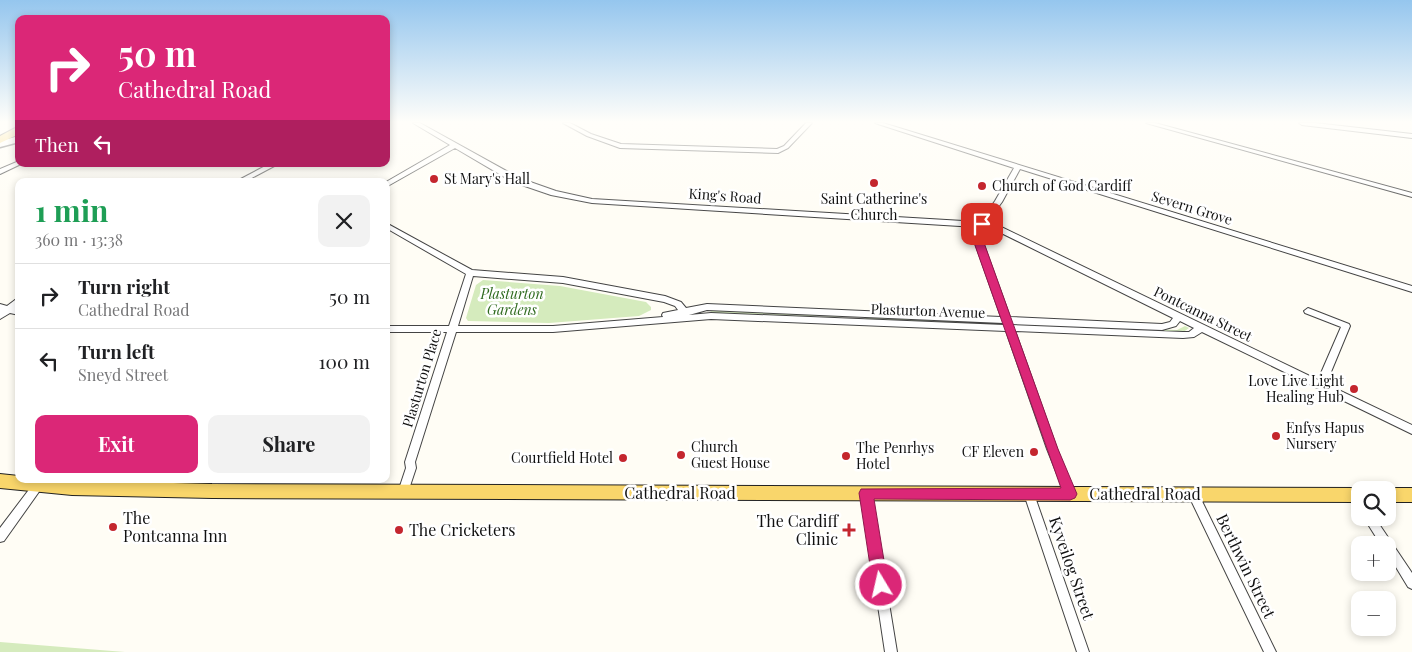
<!DOCTYPE html>
<html lang="en">
<head>
<meta charset="utf-8">
<style>
	:root { --surface:#fff; --page:#f2f2f2; --text:#202124; --muted:#757577; --line:#e0e0e0; --accent:#db2777 }
	body { margin:0; font-family:"Playfair Display",serif; background:var(--page); color:var(--text); height:100vh; display:flex; flex-direction:column; font-size:19px; white-space:nowrap }
	* { box-sizing:border-box; margin:0 }
	p { font-size:16px; color:var(--muted) }
	.icon { flex:none; width:28px; height:28px; fill:none; stroke:currentColor; stroke-width:2; stroke-linecap:round; stroke-linejoin:round }
	.map { position:relative; flex:1; overflow:hidden }
	.details { position:absolute; left:15px; top:178px; width:375px; height:305px; display:flex; flex-direction:column; background:var(--surface); border-radius:10px; box-shadow:0 2px 8px #0003 }
	.details>* { flex:none }
	.top-card { position:absolute; left:15px; top:15px; width:375px; height:152px; border-radius:10px; box-shadow:0 2px 8px #0003; background:#db2777; color:#fff; overflow:hidden }
	.controls { position:absolute; left:1351px; top:481px; display:grid; gap:10px }
	.controls a { display:grid; place-items:center; width:45px; height:45px; border-radius:10px; background:var(--surface); box-shadow:0 2px 8px #0003; font-size:25px }
	.pin { position:absolute; display:grid; place-items:center; width:42px; height:42px; color:#fff; margin:-21px; border-radius:10px; box-shadow:0 2px 8px #0006 }
	.me { position:absolute; width:55px; margin:-28px; rotate:351deg; stroke-linejoin:round; filter:drop-shadow(0 0 4px #0008) }
	.turn { display:flex; align-items:center; gap:18px; height:105px; padding:0 20px; font-size:22px }
	.turn .icon { width:65px; height:65px; stroke-width:2.5 }
	.turn b { display:block; font-size:35px; line-height:42px }
	.then { display:flex; align-items:center; height:48px; padding:0 20px; background:#0003; gap:10px; font-size:19px }
	.round { display:grid; place-items:center; flex:none; width:52px; height:52px; border-radius:10px; background:var(--page) }
	.overview { display:flex; align-items:center; justify-content:space-between; height:85px; padding:0 20px }
	h1 { font-size:30px; font-weight:700; line-height:38px; color:#1e9e55 }
	.action { display:flex; gap:10px; margin-top:auto; padding:10px 20px }
	.action a { flex:1; height:58px; border-radius:10px; background:var(--accent); color:#fff; font-size:20px; font-weight:700; line-height:58px; text-align:center }
	.action a+a { background:var(--page); color:var(--text) }
	ul { padding:0; list-style:none }
	li { display:flex; align-items:center; gap:15px; height:65px; padding:0 20px; border-top:1px solid var(--line) }
	li div { flex:1 }
	li b { display:block; font-size:19px }
	li em { font-style:normal }
	.map>svg:first-child { display:block }
	.green { fill:#d5ebbd }
	.lines { fill:none; stroke-linecap:round; stroke-linejoin:round }
	.minor-casing { stroke:#444; stroke-width:2 }
	.tertiary-casing { stroke:#444; stroke-width:3 }
	.primary-casing { stroke:#222; stroke-width:2 }
	.minor { fill:#fff; fill-rule:evenodd }
	.tertiary { fill:#fff; fill-rule:evenodd }
	.primary { fill:#f9d66b; fill-rule:evenodd }
	.route { fill:#db2777; stroke:#8e194d }
	.poi-dot { fill:#c4262e; stroke:#fff; stroke-width:2 }
	.labels { text-anchor:middle; stroke-width:5; stroke-linejoin:round; paint-order:stroke }
	.poi-label { font-size:14px; fill:#111; stroke:#fff; text-anchor:start }
	.street-label { font-size:14px; fill:#111; stroke:#fff }
	.park-label { font-size:14px; font-style:italic; fill:#2f6b1f; stroke:#fff }
	.near-street-label { font-size:16px; fill:#111; stroke:#fff }
	.near-poi-label { font-size:16px; fill:#111; stroke:#fff; text-anchor:start }
</style>
</head>
<body>
<div class="map">
<svg width="1412" height="652" viewBox="0 0 1412 652">
	<rect width="100%" height="100%" fill="#fffdf5"/>
	<path class="green" d="M483,280L560,286L646,302L651,307V310L639,316L549,323L468,321L466,318L476,285Z
		M712,310L843,316L844,317L713,313L710,311Z
		M866,316L994,322L995,323L868,320L865,318Z
		M1022,324L1177,330L1185,326L1189,328L1182,333Z
		M0,642L125,652H0Z"/>
	<g class="lines">
		<g class="minor-casing">
			<path id="minor" d="M413,123H420L519,178L556,191L592,199L980,222L995,201L1014,168L875,123H883L1412,286V292L1020,169L1002,202L987,222L993,223L1318,380L1341,327L1305,313L1304,311L1308,308L1349,324L1350,326L1326,384L1412,425V434L1202,332L1194,337L1183,338L1015,331L1057,449L1075,494L1074,497L1070,499L1066,497L1065,494L1047,449L1006,331L711,319L553,332H456L415,462L416,468L407,495L403,497L399,495L398,492L406,468L405,462L447,332H386V326H449L466,274L386,228V223L472,270L563,277L665,296L681,302L686,308L707,304L1001,317L973,237L974,230L976,227L592,203L551,195L513,182L455,148L386,187V182L450,145ZM984,227H989L1173,318L1170,322L1162,324L1010,317L981,237L982,230ZM473,276L563,283L664,302L675,306L678,310L663,313L662,315L663,317L553,326H458ZM707,310L1003,323L1004,325L711,313L689,315ZM1180,321L1194,328L1189,332H1183L1012,325V324L1162,330L1176,326Z
				M563,123H570L591,134L621,144L777,149L784,146L806,123H812L788,148L778,153L620,148L587,136Z
				M1146,123H1155L1412,193V197Z
				M1299,123H1315L1412,134V138L1302,125Z
				M19,161V164H21L0,174V169Z
				M269,164H278L246,181H237Z
				M19,297V305L15,308L19,309V315L10,313L0,319V304L7,306Z
				M37,479H48L4,541L0,542V528Z
				M866,488L870,490L871,493L897,652H885L861,493L862,490Z
				M1029,489L1033,491L1034,494L1089,652H1077L1024,494L1025,491Z
				M1193,489L1197,491L1276,652H1264L1188,494L1189,491Z
				M1364,518H1375L1412,573V589L1408,587L1388,554V545H1381Z"/>
		</g>
		<g class="tertiary-casing">
			<path id="tertiary" d="M19,136V142L0,147V141Z"/>
		</g>
		<g class="primary-casing">
			<path id="primary" d="M19,126V134L0,143V136Z
				M0,474L19,476V479L212,484L1360,488L1366,490H1360V502L212,498L72,495L0,488Z
				M1388,488H1412V502H1388V490H1382Z"/>
		</g>
		<use href="#minor" class="minor"/>
		<use href="#tertiary" class="tertiary"/>
		<use href="#primary" class="primary"/>
	</g>
	<linearGradient id="sky" x2="0" y2="1"><stop stop-color="#95c6ee"/><stop offset="0.57" stop-color="#fffefa"/><stop offset="1" stop-color="#fffefa" stop-opacity="0"/></linearGradient>
	<rect width="1412" height="214" fill="url(#sky)"/>
	<path class="route" d="M982,221L987,224L982,237L1058,449L1077,494L1075,498L1070,500L874,499L888,585L886,590L881,592L875,590L873,585L859,493L861,489L1061,488L972,237L973,230L978,222Z"/>
	<g class="poi-dot">
		<circle cx="434" cy="179" r="5"/>
		<circle cx="874" cy="183" r="5"/>
		<circle cx="982" cy="186" r="5"/>
		<circle cx="1354" cy="389" r="5"/>
		<circle cx="1276" cy="436" r="5"/>
		<circle cx="1034" cy="452" r="5"/>
		<circle cx="681" cy="455" r="5"/>
		<circle cx="846" cy="456" r="5"/>
		<circle cx="623" cy="458" r="5"/>
		<circle cx="113" cy="527" r="5"/>
		<circle cx="399" cy="530" r="5"/>
		<path d="M846.5 522.5h5v5h5v5h-5v5h-5v-5h-5v-5h5z"/>
	</g>
	<g class="labels">
		<g class="poi-label">
			<text x="444" y="184">St Mary's Hall</text>
			<text x="992" y="191">Church of God Cardiff</text>
			<text x="874" y="204" text-anchor="middle">Saint Catherine's<tspan x="874" dy="16">Church</tspan></text>
			<text x="1344" y="386" text-anchor="end">Love Live Light<tspan x="1344" dy="16">Healing Hub</tspan></text>
			<text x="1286" y="433">Enfys Hapus<tspan x="1286" dy="16">Nursery</tspan></text>
			<text x="691" y="452">Church<tspan x="691" dy="16">Guest House</tspan></text>
			<text x="856" y="453">The Penrhys<tspan x="856" dy="16">Hotel</tspan></text>
			<text x="1024" y="457" text-anchor="end">CF Eleven</text>
			<text x="613" y="463" text-anchor="end">Courtfield Hotel</text>
		</g>
		<g class="street-label">
			<text transform="translate(725 196) rotate(4)" y="5">King's Road</text>
			<text transform="translate(1192 208) rotate(17)" y="5">Severn Grove</text>
			<text transform="translate(928 311) rotate(2)" y="5">Plasturton Avenue</text>
			<text transform="translate(1203 314) rotate(26)" y="5">Pontcanna Street</text>
			<text transform="translate(422 378) rotate(-73)" y="5">Plasturton Place</text>
		</g>
		<g class="park-label">
			<text x="512" y="299">Plasturton<tspan x="512" dy="16">Gardens</tspan></text>
		</g>
		<g class="near-street-label">
			<text x="680" y="499">Cathedral Road</text>
			<text x="1145" y="500">Cathedral Road</text>
			<text transform="translate(1246 566) rotate(64)" y="6">Berthwin Street</text>
			<text transform="translate(1072 568) rotate(71)" y="6">Kyveilog Street</text>
		</g>
		<g class="near-poi-label">
			<text x="123" y="524">The<tspan x="123" dy="18">Pontcanna Inn</tspan></text>
			<text x="838" y="527" text-anchor="end">The Cardiff<tspan x="838" dy="18">Clinic</tspan></text>
			<text x="409" y="536">The Cricketers</text>
		</g>
	</g>
</svg>
<div class="controls">
<a><svg class="icon" aria-label="search" viewBox="0 0 24 24"><circle cx="10" cy="10" r="6"/><path d="M15 15l6 6"/></svg></a>
<a>+</a>
<a>−</a>
</div>
<div class="pin" style="left:982px;top:224px;background:#d93025"><svg class="icon" aria-label="arrive" viewBox="0 0 24 24"><path d="M6 21V4h12l-3 4 3 4H6"/></svg></div>
<svg class="me" style="left:881px;top:585px" viewBox="-20 -20 40 40"><circle r="17" fill="#db2777" stroke="#fff" stroke-width="3"/><path d="M0-11L8 9 0 5-8 9z" fill="#fff"/></svg>
<div class="top-card">
<div class="turn"><svg class="icon" aria-label="right" viewBox="0 0 24 24"><path d="M7 20v-9h11M14 6l5 5-5 5"/></svg><div><b>50 m</b>Cathedral Road</div></div>
<div class="then">Then<svg class="icon" aria-label="left" viewBox="0 0 24 24"><path d="M17 20v-9H6M10 6l-5 5 5 5"/></svg></div>
</div>
<section class="details">
<div class="overview"><div><h1>1 min</h1><p>360 m · 13:38</p></div><a class="round"><svg class="icon" aria-label="close" viewBox="0 0 24 24"><path d="M6 6l12 12M18 6L6 18"/></svg></a></div>
<ul>
<li><svg class="icon" aria-label="right" viewBox="0 0 24 24"><path d="M7 20v-9h11M14 6l5 5-5 5"/></svg><div><b>Turn right</b><p>Cathedral Road</p></div><em>50 m</em></li>
<li><svg class="icon" aria-label="left" viewBox="0 0 24 24"><path d="M17 20v-9H6M10 6l-5 5 5 5"/></svg><div><b>Turn left</b><p>Sneyd Street</p></div><em>100 m</em></li>
</ul>
<div class="action"><a>Exit</a><a>Share</a></div>
</section>
</div>
</body>
</html>
